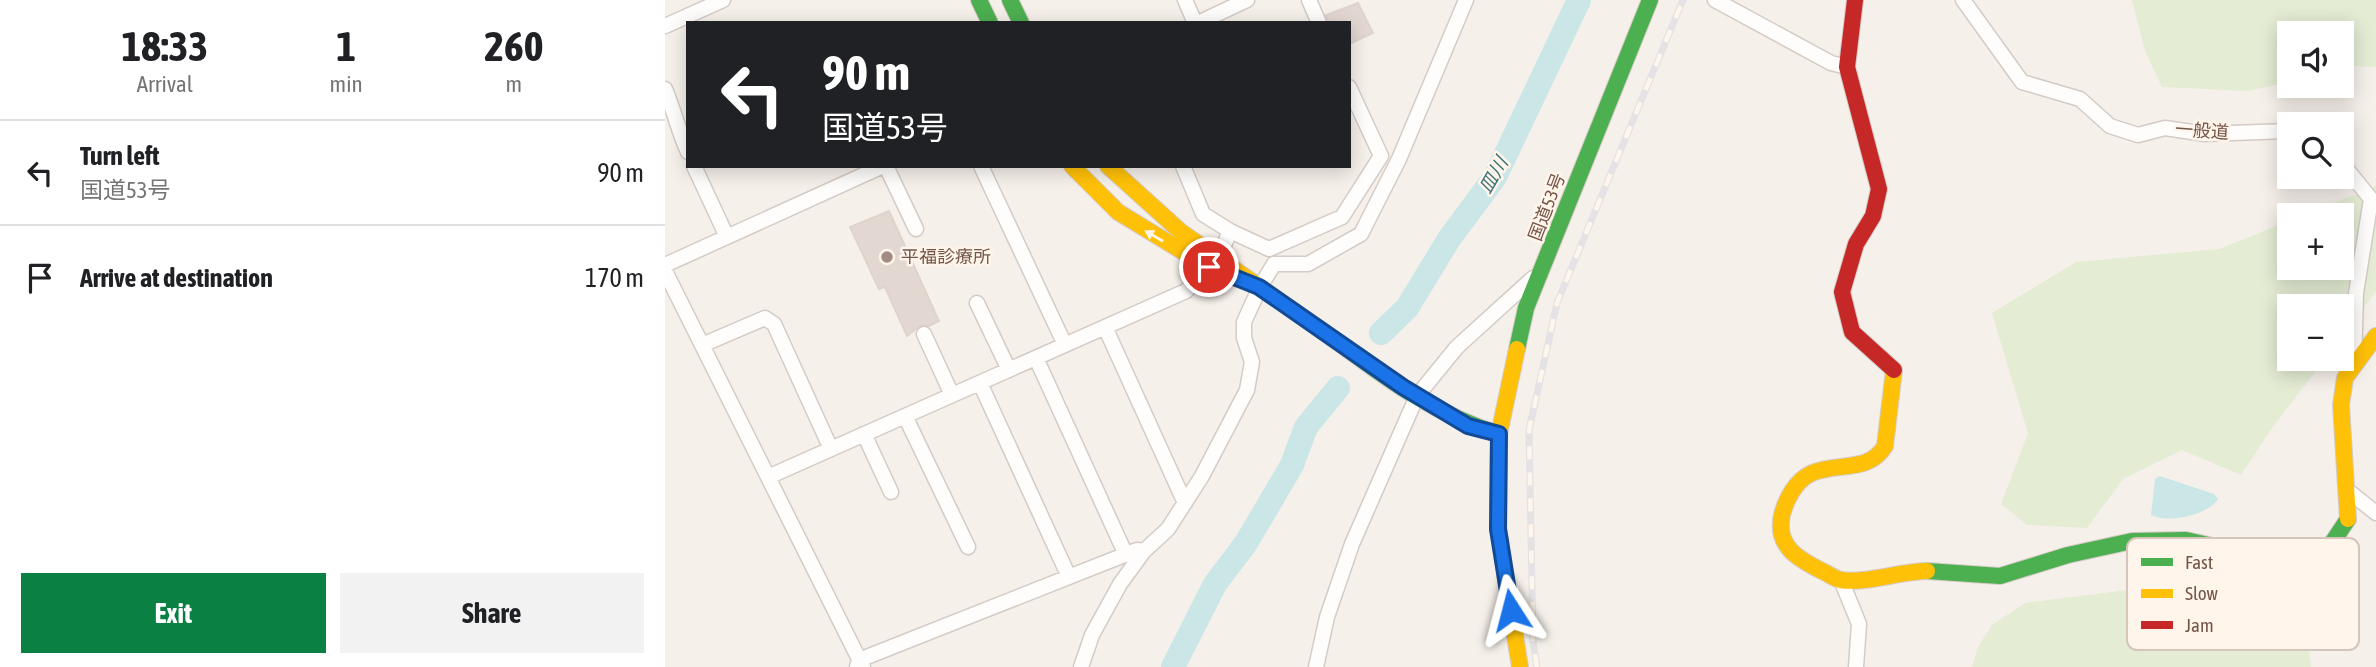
<!DOCTYPE html>
<html lang="en">
<head>
<meta charset="utf-8">
<style>
	:root { --surface:#fff; --page:#f2f2f2; --text:#202124; --muted:#757577; --line:#e0e0e0; --accent:#0b8043 }
	body { margin:0; font-family:"Asap Condensed","Noto Sans JP",sans-serif; background:var(--page); color:var(--text); height:100vh; display:flex; flex-direction:column; font-size:26px; white-space:nowrap }
	* { box-sizing:border-box; margin:0 }
	p { font-size:23px; color:var(--muted) }
	.icon { flex:none; width:38px; height:38px; fill:none; stroke:currentColor; stroke-width:2; stroke-linecap:round; stroke-linejoin:round }
	.map { position:relative; flex:1; overflow:hidden }
	.drawer { display:flex; flex-direction:column; background:var(--surface); width:665px }
	.drawer>* { flex:none }
	.hud { position:absolute; left:21px; top:21px; width:665px; height:147px; border-radius:0px; box-shadow:0 4px 18px #0003; background:#202124; color:#fff; overflow:hidden }
	.buttons { position:absolute; left:1612px; top:21px; display:grid; gap:14px }
	.buttons a { display:grid; place-items:center; width:77px; height:77px; border-radius:0px; background:var(--surface); box-shadow:0 4px 18px #0003; font-size:35px }
	.pin { position:absolute; display:grid; place-items:center; width:60px; height:60px; color:#fff; margin:-30px; border:4px solid #fff; border-radius:50%; box-shadow:0 2px 7px #0007 }
	.me { position:absolute; width:77px; margin:-38px; rotate:351deg; stroke-linejoin:round; filter:drop-shadow(0 0 5px #0008) }
	.turn { display:flex; align-items:center; gap:24px; height:147px; padding:0 21px; font-size:32px }
	.turn .icon { width:91px; height:91px; stroke-width:2.5 }
	.turn b { display:block; font-size:49px; line-height:60px }
	.eta { display:flex; justify-content:space-evenly; align-items:center; height:119px; text-align:center }
	.eta b { font-size:42px; font-weight:700; line-height:49px }
	.action { display:flex; gap:14px; margin-top:auto; padding:14px 21px }
	.action a { flex:1; height:80px; border-radius:0px; background:var(--accent); color:#fff; font-size:28px; font-weight:700; line-height:80px; text-align:center }
	.action a+a { background:var(--page); color:var(--text) }
	ul { padding:0; list-style:none }
	li { display:flex; align-items:center; gap:21px; height:105px; padding:0 21px; border-top:2px solid var(--line) }
	li div { flex:1 }
	li b { display:block; font-size:26px }
	li em { font-style:normal }
	main { display:flex; flex:1; min-height:0 }
	.map>svg:first-child { display:block }
	.green { fill:#e4ecd4 }
	.water { fill:#cbe6e6 }
	.lines { fill:none; stroke-linecap:round; stroke-linejoin:round }
	.river { stroke:#cbe6e6; stroke-width:24 }
	.building { fill:#e3d8d1; stroke:#dfd3cc; stroke-width:2 }
	.street-casing { stroke:#d4cbc6; stroke-width:17 }
	.fast-casing { stroke:#d5cbc6; stroke-width:18 }
	.slow-casing { stroke:#d5cbc6; stroke-width:18 }
	.jam-casing { stroke:#d5cbc6; stroke-width:18 }
	.street { stroke:#fefdfc; stroke-width:14 }
	.fast { stroke:#4caf50; stroke-width:16 }
	.slow { stroke:#ffc107; stroke-width:16 }
	.jam { stroke:#c62828; stroke-width:16 }
	.rail-casing { stroke:#e4e2e4; stroke-width:7 }
	.rail { stroke:#fff5ea; stroke-width:4.5; stroke-dasharray:13; stroke-linecap:butt }
	.oneway { fill:#fff5ea }
	.route-casing { stroke:#114b97; stroke-width:18 }
	.route { stroke:#1a73e8; stroke-width:12 }
	.poi-dot { fill:#a28b82; stroke:#fff5ea; stroke-width:2.5 }
	.labels { text-anchor:middle; stroke-width:5; stroke-linejoin:round; paint-order:stroke }
	.street-label { font-size:18px; fill:#74554a; stroke:#fff5ea }
	.poi-label { font-size:18px; fill:#74554a; stroke:#fff5ea; text-anchor:start }
	.water-label { font-size:19px; font-style:italic; fill:#3e7479; stroke:#fff5ea }
	.key { fill:#fff5ea; stroke:#d5c5ba; stroke-width:2 }
	.key-label { font-size:19px; fill:#74554a }
</style>
</head>
<body>
<main>
<section class="drawer">
<div class="eta">
<div><b>18:33</b><p>Arrival</p></div>
<div><b>1</b><p>min</p></div>
<div><b>260</b><p>m</p></div>
</div>
<ul>
<li><svg class="icon" aria-label="left" viewBox="0 0 24 24"><path d="M17 20v-9H6M10 6l-5 5 5 5"/></svg><div><b>Turn left</b><p>国道53号</p></div><em>90 m</em></li>
<li><svg class="icon" aria-label="arrive" viewBox="0 0 24 24"><path d="M6 21V4h12l-3 4 3 4H6"/></svg><div><b>Arrive at destination</b></div><em>170 m</em></li>
</ul>
<div class="action"><a>Exit</a><a>Share</a></div>
</section>
<div class="map">
<svg width="1711" height="667" viewBox="0 0 1711 667">
	<rect width="100%" height="100%" fill="#f6f0ea"/>
	<path class="green" d="M1467,0H1711V67L1689,66L1677,69L1676,33H1624V82L1583,91L1497,87L1480,51Z
		M1711,186V291L1677,337L1676,306H1624V359H1660L1607,428L1576,475L1517,450L1458,479L1422,528L1362,525L1336,504L1363,433L1327,313L1411,262L1554,249L1624,221V268H1676V215H1639Z
		M1518,583L1586,587L1637,598L1646,667H1307L1313,647L1327,625L1360,603Z"/>
	<path class="water" d="M1495,476L1549,494L1553,499C1543,515 1503,524 1486,515L1490,479Z"/>
	<g class="lines">
		<path class="river" d="M716,333L742,308L784,239L830,177L914,0
			M508,667L550,584L581,543L627,465L641,427L673,388"/>
	</g>
	<path class="building" d="M693,3L708,33L684,44V23H663L661,15Z
		M224,211L274,321L264,326L256,325L242,336L220,287L214,289L185,227Z"/>
	<g class="lines">
		<g class="street-casing">
			<path id="street" d="M520,0L530,23
				M644,0L654,23
				M1050,0L1166,63L1182,67
				M1298,0L1357,82L1415,99L1445,126L1473,135L1500,128L1540,134L1624,131
				M533,23L582,0
				M0,26L58,0
				M0,89C9,110 13,130 23,152
				M1676,162L1706,199L1691,293L1689,362
				M29,166L62,237
				M221,166L251,229
				M316,166L400,345
				M518,166L538,214L565,231
				M0,265L218,166
				M0,271L198,667
				M312,303L344,370
				M440,327L520,503
				M259,334L287,395
				M37,345L100,318L109,324L166,449
				M371,358L461,555
				M315,383L404,577
				M240,416L303,547
				M199,434L226,492
				M103,477L521,291L554,257L565,231L604,249L677,217L716,156L684,87
				M1682,490L1711,513
				M1176,580L1194,624L1191,667
				M192,667L194,660L472,550L479,551
				M416,667L427,635L455,584L479,551L503,529L537,476L582,390L587,362L579,338V322L595,287L609,264H643L696,234L734,159L801,0
				M651,667L662,617L687,544L752,396L792,347L868,278"/>
		</g>
		<g class="fast-casing">
			<path id="fast" d="M314,0L325,23
				M345,0L356,23
				M677,345C726,382 774,416 834,434
				M852,349L861,308L985,0
				M1262,571L1335,576L1403,555L1467,541L1521,540L1615,561L1643,556L1665,546L1683,519"/>
		</g>
		<g class="slow-casing">
			<path id="slow" d="M407,166L453,212L535,262
				M443,166L515,231L677,345
				M852,349L834,434L833,529L855,667
				M1229,370L1220,446C1204,473 1173,462 1147,473C1131,480 1121,499 1117,515C1110,546 1133,559 1157,571C1162,573 1170,579 1176,580C1199,584 1237,571 1262,571
				M1683,519L1676,405L1680,378L1711,336"/>
		</g>
		<g class="jam-casing">
			<path id="jam" d="M1190,0L1182,67L1214,189L1208,216L1191,244L1177,292L1187,332L1229,370"/>
		</g>
		<use href="#street" class="street"/>
		<use href="#fast" class="fast"/>
		<use href="#slow" class="slow"/>
		<use href="#jam" class="jam"/>
		<g class="rail-casing">
			<path id="rail" d="M872,667L868,642L864,430L892,303L1018,0"/>
		</g>
		<use href="#rail" class="rail"/>
	</g>
	<defs><path id="oneway-solid" d="M-6-.8H1V-3.2L6.5 0L1 3.2V.8H-6Z" transform="scale(1.75)"/></defs>
	<use class="oneway" href="#oneway-solid" transform="translate(489 236) rotate(-150)"/>
	<g class="lines">
		<g class="route-casing">
			<path id="route" d="M544,267L594,287L738,387L803,426L834,434L833,529L846,610"/>
		</g>
		<use href="#route" class="route"/>
	</g>
	<circle class="poi-dot" cx="222" cy="257" r="7"/>
	<g class="labels">
		<g class="street-label">
			<text transform="translate(1537 131) rotate(4)" y="6">一般道</text>
			<text transform="translate(882 207) rotate(-69)" y="6">国道53号</text>
		</g>
		<g class="poi-label">
			<text x="236" y="263">平福診療所</text>
		</g>
		<g class="water-label">
			<text transform="translate(828 175) rotate(-60)" y="7">皿川</text>
		</g>
	</g>
	<rect x="1462" y="538" width="232" height="112" rx="10" class="key"/>
	<rect x="1476" y="558" width="32" height="8" fill="#4caf50"/>
	<rect x="1476" y="589" width="32" height="9" fill="#ffc107"/>
	<rect x="1476" y="621" width="32" height="8" fill="#c62828"/>
	<g class="key-label">
		<text x="1520" y="569">Fast</text>
		<text x="1520" y="600">Slow</text>
		<text x="1520" y="632">Jam</text>
	</g>
</svg>
<div class="buttons">
<a><svg class="icon" aria-label="sound" viewBox="0 0 24 24"><path d="M4 9h4l5-4v14l-5-4H4zM17 9q2 3 0 6"/></svg></a>
<a><svg class="icon" aria-label="search" viewBox="0 0 24 24"><circle cx="10" cy="10" r="6"/><path d="M15 15l6 6"/></svg></a>
<a>+</a>
<a>−</a>
</div>
<div class="pin" style="left:544px;top:267px;background:#d93025"><svg class="icon" aria-label="arrive" viewBox="0 0 24 24"><path d="M6 21V4h12l-3 4 3 4H6"/></svg></div>
<svg class="me" style="left:846px;top:610px" viewBox="-20 -20 40 40"><path d="M0-17L14 15 0 8-14 15z" fill="#1a73e8" stroke="#fff" stroke-width="4"/></svg>
<div class="hud">
<div class="turn"><svg class="icon" aria-label="left" viewBox="0 0 24 24"><path d="M17 20v-9H6M10 6l-5 5 5 5"/></svg><div><b>90 m</b>国道53号</div></div>
</div>
</div>
</main>
</body>
</html>
